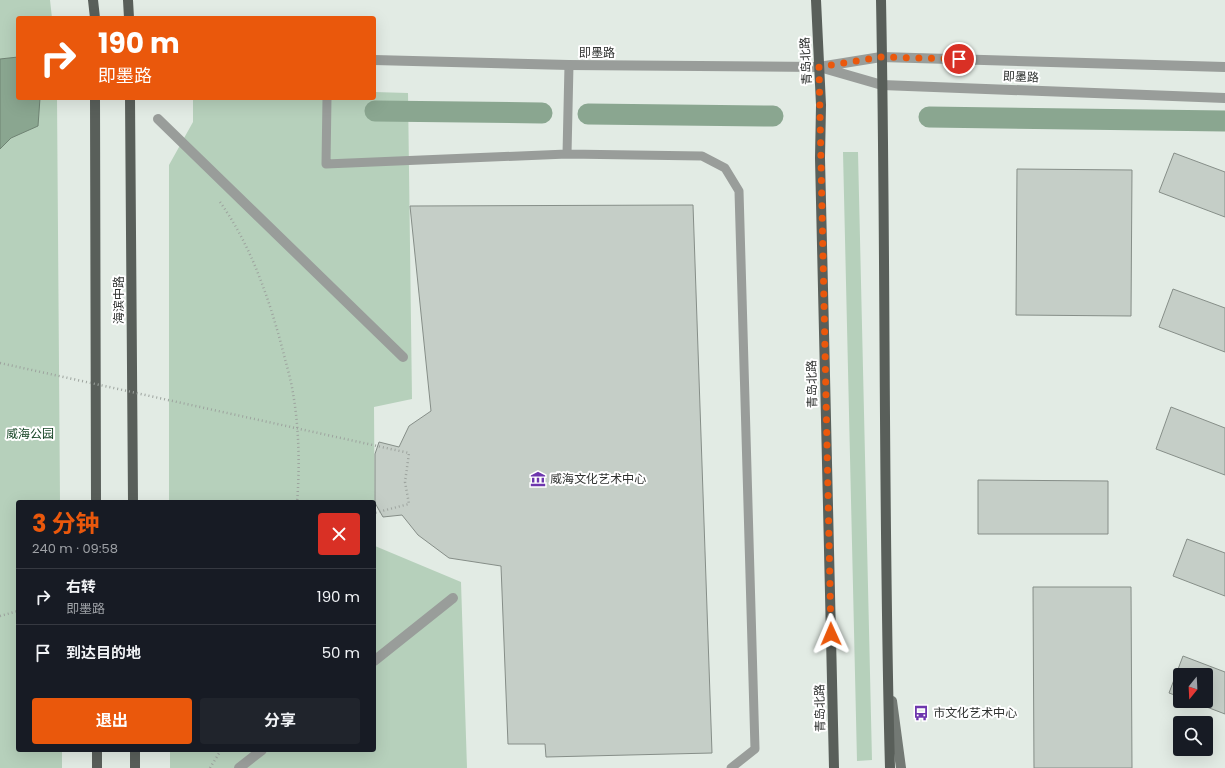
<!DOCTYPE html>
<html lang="zh">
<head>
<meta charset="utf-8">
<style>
	:root { --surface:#171b24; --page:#20242c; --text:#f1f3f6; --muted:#9ea1a6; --line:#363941; --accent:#ea580c }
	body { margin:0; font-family:Poppins,"Noto Sans SC",sans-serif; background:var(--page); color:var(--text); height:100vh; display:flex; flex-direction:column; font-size:15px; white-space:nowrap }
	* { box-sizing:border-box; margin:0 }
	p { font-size:13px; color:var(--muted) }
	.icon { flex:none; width:22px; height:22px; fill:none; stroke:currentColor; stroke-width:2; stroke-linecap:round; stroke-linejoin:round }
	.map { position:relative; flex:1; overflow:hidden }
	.panel { position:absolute; left:16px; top:500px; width:360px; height:252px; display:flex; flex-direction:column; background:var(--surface); border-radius:4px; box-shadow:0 4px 16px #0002 }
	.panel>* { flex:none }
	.banner { position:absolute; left:16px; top:16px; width:360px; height:84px; border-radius:4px; box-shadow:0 4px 16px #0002; background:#ea580c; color:#fff; overflow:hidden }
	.needle { width:26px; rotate:198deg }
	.fabs { position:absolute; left:1173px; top:668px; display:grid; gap:8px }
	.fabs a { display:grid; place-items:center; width:40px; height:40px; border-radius:4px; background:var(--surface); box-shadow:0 4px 16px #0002; font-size:20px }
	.pin { position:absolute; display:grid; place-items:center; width:34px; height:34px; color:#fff; margin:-17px; border:2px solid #fff; border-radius:50%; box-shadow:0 1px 4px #0007 }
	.me { position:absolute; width:44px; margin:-22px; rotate:359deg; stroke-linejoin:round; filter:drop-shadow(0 0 3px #0008) }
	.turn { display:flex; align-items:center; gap:14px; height:84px; padding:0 16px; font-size:18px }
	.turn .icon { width:52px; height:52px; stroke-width:2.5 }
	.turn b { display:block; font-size:28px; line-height:34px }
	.round { display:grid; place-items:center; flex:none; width:42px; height:42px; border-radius:4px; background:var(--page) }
	.overview { display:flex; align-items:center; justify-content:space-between; height:68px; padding:0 16px }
	h1 { font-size:24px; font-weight:700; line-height:30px; color:var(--accent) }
	.button { display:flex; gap:8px; margin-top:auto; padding:8px 16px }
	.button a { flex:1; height:46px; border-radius:4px; background:var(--accent); color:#fff; font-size:16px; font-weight:700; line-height:46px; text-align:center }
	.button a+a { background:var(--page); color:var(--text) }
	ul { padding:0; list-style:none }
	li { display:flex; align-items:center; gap:12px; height:56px; padding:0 16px; border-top:1px solid var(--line) }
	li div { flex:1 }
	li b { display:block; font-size:15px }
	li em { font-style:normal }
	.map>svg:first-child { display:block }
	.green { fill:#b6d0bb }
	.water { fill:#8aa690; stroke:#6f8373 }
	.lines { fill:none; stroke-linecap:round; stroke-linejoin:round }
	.canal { stroke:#8aa690; stroke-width:21 }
	.building { fill:#c5cec7; stroke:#868e88 }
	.path { stroke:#9da39e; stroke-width:2.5; stroke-dasharray:1 3; stroke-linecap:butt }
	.service { stroke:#999d9a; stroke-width:9 }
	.pedestrian { stroke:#999d9a; stroke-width:10 }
	.tertiary { stroke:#999d9a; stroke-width:10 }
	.secondary { stroke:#737974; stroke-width:10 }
	.primary { stroke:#595f5a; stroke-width:10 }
	.path-bridge { stroke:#9da39e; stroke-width:2.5; stroke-dasharray:1 3; stroke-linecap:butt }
	.route { stroke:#ea580c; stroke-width:7; stroke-dasharray:0 12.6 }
	.labels { text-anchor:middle; stroke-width:4; stroke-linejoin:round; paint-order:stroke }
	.street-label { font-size:12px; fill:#2f3230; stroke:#fff }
	.park-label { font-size:12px; fill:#154424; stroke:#fff }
	.poi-label { font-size:12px; fill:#2f3230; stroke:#fff; text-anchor:start }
</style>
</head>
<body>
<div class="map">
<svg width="1225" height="768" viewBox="0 0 1225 768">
	<rect width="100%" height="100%" fill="#e2ebe4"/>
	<path class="green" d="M0,0H50L52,18H18V98H57L60,502H18V750H62V768H0Z
		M374,92L408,93L412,399L374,407L375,546L461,582L467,768H170V750H374V502H169V165L193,122V98H374Z
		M843,152H858L872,760L857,761Z"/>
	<path class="water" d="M18,57V98H40L38,126L11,138L0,149V59Z"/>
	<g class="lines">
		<path class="canal" d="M375,111L542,113
			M588,114L773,116
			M929,117L1225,121"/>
	</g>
	<path class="building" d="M1174,153L1225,172V217L1159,192Z
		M1017,169L1132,170L1131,316L1016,315Z
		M693,205L712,753L546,757L545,744H508L501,566L449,558L418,535L402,515L383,517L375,503V454L379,442L399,447L409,426L431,411L410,206Z
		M1173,289L1225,308V352L1159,327Z
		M1171,407L1225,428V475L1156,449Z
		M978,480L1108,481V534H978Z
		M1187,539L1225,553V596L1173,576Z
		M1033,587H1131L1132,768H1034Z
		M1183,656L1225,672V714L1191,701H1206V675H1180V697L1169,693Z"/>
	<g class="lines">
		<path class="path" d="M220,202C252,247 270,301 284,355C287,367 291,380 293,393C299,428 300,467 297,502
			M0,616L18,611
			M210,768L221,750"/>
		<path class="service" d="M327,98L326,164L567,154L702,156L725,168L739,191L755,749L731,768
			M567,154L569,65"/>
		<path class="pedestrian" d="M158,119L403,357
			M374,661L453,598
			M239,768L262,750"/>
		<path class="tertiary" d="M374,60L569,65L819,67L881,57L1225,67
			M823,68L882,85L1225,98"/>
		<path class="secondary" d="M892,701L901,768"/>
		<path class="primary" d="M93,0L95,18
			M128,0L129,18
			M816,0L821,105L820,158L834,768
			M881,0C886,256 883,512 890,768
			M95,98L96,502
			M130,98L133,502
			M97,750V768
			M135,750V768"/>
		<path class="path-bridge" d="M0,363L409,453L405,482L409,504L374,513"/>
	</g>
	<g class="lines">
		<path class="route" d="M831,634L819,67L881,57L959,59"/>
	</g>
	<defs>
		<g id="museum-bare" transform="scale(1.2)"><path d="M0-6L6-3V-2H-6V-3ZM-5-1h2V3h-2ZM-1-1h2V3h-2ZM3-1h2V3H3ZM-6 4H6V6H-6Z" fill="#6d36ad" stroke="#fff" stroke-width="2.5" paint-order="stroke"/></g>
		<g id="bus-bare" transform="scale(1.2)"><path d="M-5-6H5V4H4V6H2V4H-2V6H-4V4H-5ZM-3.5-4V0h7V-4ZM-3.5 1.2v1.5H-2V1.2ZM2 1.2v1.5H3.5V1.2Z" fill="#6d36ad" stroke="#fff" stroke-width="2.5" paint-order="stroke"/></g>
	</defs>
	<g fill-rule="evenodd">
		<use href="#museum-bare" x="538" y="479"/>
		<use href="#bus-bare" x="921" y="713"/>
	</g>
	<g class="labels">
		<g class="street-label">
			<text x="597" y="57">即墨路</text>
			<text transform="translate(806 61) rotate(-93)" y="4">青岛北路</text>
			<text transform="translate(1021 77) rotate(2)" y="4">即墨路</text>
			<text transform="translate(119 300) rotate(-90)" y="4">海滨中路</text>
			<text transform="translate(812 384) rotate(-91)" y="4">青岛北路</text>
			<text transform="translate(820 708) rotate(-91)" y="4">青岛北路</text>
		</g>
		<g class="park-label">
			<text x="30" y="438">威海公园</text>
		</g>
		<g class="poi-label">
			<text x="550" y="483">威海文化艺术中心</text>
			<text x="933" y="717">市文化艺术中心</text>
		</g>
	</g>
</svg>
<div class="fabs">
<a><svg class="needle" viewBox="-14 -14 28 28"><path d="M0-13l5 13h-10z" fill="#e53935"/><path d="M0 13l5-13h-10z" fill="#9ea1a6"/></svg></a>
<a><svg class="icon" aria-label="search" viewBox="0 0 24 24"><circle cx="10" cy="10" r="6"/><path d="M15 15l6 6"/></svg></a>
</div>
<div class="pin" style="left:959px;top:59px;background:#d93025"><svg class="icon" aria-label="arrive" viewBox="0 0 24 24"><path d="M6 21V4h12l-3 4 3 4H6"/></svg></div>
<svg class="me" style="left:831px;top:634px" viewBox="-20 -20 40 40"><path d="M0-17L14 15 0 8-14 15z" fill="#ea580c" stroke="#fff" stroke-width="4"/></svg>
<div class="banner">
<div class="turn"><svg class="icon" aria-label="right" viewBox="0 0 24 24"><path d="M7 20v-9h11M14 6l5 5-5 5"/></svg><div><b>190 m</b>即墨路</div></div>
</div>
<section class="panel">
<div class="overview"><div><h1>3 分钟</h1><p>240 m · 09:58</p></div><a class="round" style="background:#d93025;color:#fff"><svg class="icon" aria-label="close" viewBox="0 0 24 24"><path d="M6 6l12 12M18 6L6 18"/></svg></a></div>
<ul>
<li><svg class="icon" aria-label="right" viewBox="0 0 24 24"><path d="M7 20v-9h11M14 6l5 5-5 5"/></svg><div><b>右转</b><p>即墨路</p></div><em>190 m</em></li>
<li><svg class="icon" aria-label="arrive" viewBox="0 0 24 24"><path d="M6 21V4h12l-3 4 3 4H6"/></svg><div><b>到达目的地</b></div><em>50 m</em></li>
</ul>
<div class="button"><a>退出</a><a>分享</a></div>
</section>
</div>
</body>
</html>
